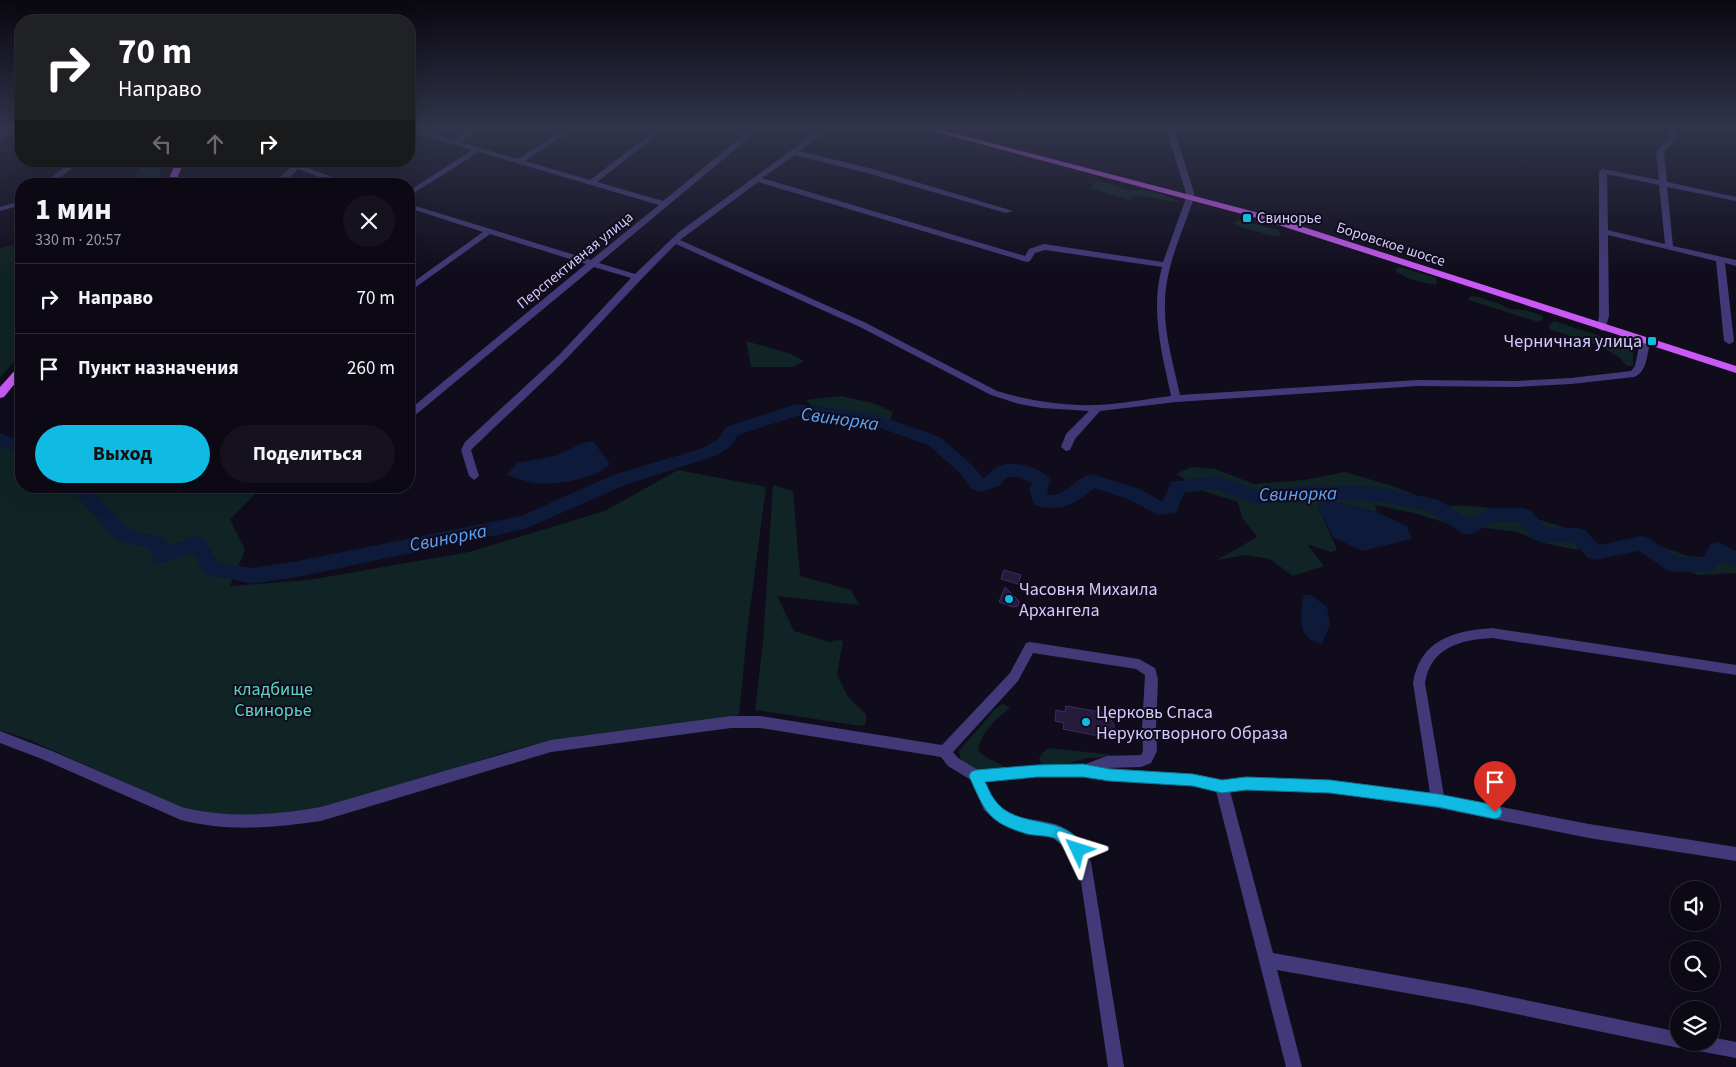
<!DOCTYPE html>
<html lang="ru">
<head>
<meta charset="utf-8">
<style>
	:root { --surface:#0c0915; --page:#15121e; --text:#f1f3f6; --muted:#9a9aa0; --line:#2c2a34; --accent:#0fbae3 }
	body { margin:0; font-family:"Source Sans 3",sans-serif; background:var(--page); color:var(--text); height:100vh; display:flex; flex-direction:column; font-size:19px; white-space:nowrap }
	* { box-sizing:border-box; margin:0 }
	p { font-size:16px; color:var(--muted) }
	.icon { flex:none; width:28px; height:28px; fill:none; stroke:currentColor; stroke-width:2; stroke-linecap:round; stroke-linejoin:round }
	.map { position:relative; flex:1; overflow:hidden }
	.sheet { position:absolute; left:15px; top:178px; width:400px; height:315px; display:flex; flex-direction:column; background:var(--surface); border-radius:20px; box-shadow:0 5px 20px #0002,0 0 0 1px var(--line) }
	.sheet>* { flex:none }
	.guide { position:absolute; left:15px; top:15px; width:400px; height:152px; border-radius:20px; box-shadow:0 5px 20px #0002,0 0 0 1px var(--line); background:#202124; color:#fff; overflow:hidden }
	.controls { position:absolute; left:1670px; top:881px; display:grid; gap:10px }
	.controls a { display:grid; place-items:center; width:50px; height:50px; border-radius:50%; background:var(--surface); box-shadow:0 5px 20px #0002,0 0 0 1px var(--line); font-size:25px }
	.pin { position:absolute; display:grid; place-items:center; width:42px; height:42px; color:#fff; margin:-51px -21px; border-radius:50% 50% 50% 0; rotate:-45deg; box-shadow:0 0 5px #0007 }
	.pin .icon { rotate:45deg }
	.me { position:absolute; width:55px; margin:-28px; rotate:311deg; stroke-linejoin:round; filter:drop-shadow(0 0 4px #0008) }
	.turn { display:flex; align-items:center; gap:18px; height:105px; padding:0 20px; font-size:22px }
	.turn .icon { width:65px; height:65px; stroke-width:2.5 }
	.turn b { display:block; font-size:35px; line-height:42px }
	.lanes { display:flex; align-items:center; height:48px; padding:0 20px; background:#0003; justify-content:center; gap:25px; direction:ltr }
	.lanes .off { opacity:.35 }
	.round { display:grid; place-items:center; flex:none; width:52px; height:52px; border-radius:26px; background:var(--page) }
	.headline { display:flex; align-items:center; justify-content:space-between; height:85px; padding:0 20px }
	h1 { font-size:30px; font-weight:700; line-height:38px }
	.primary-button { display:flex; gap:10px; margin-top:auto; padding:10px 20px }
	.primary-button a { flex:1; height:58px; border-radius:30px; background:var(--accent); color:#111; font-size:20px; font-weight:700; line-height:58px; text-align:center }
	.primary-button a+a { background:var(--page); color:var(--text) }
	ul { padding:0; list-style:none }
	li { display:flex; align-items:center; gap:15px; height:70px; padding:0 20px; border-top:1px solid var(--line) }
	li div { flex:1 }
	li b { display:block; font-size:19px }
	li em { font-style:normal }
	.map>svg:first-child { display:block }
	.green { fill:#102425 }
	.water { fill:#0d1a3a }
	.lines { fill:none; stroke-linecap:round; stroke-linejoin:round }
	.river { fill:#0d1a3a; fill-rule:evenodd }
	.building { fill:#241a3b; stroke:#3e2d66 }
	.minor { fill:#423a78; fill-rule:evenodd }
	.major { fill:#c859f4; fill-rule:evenodd }
	.route { fill:#0fbae3; stroke:#0a7994 }
	.poi-dot { fill:#0fbae3; stroke:#100c1c; stroke-width:2 }
	.labels { text-anchor:middle; stroke-width:4; stroke-linejoin:round; paint-order:stroke }
	.far-poi-label { font-size:15px; fill:#d5cafc; stroke:#100c1c; text-anchor:start }
	.far-street-label { font-size:15px; fill:#d5cafc; stroke:#100c1c }
	.poi-label { font-size:18px; fill:#d5cafc; stroke:#100c1c; text-anchor:start }
	.park-label { font-size:18px; fill:#5cd6c2; stroke:#100c1c }
	.water-label { font-size:19px; font-style:italic; fill:#5fa2f5; stroke:#100c1c }
</style>
</head>
<body>
<div class="map">
<svg width="1736" height="1067" viewBox="0 0 1736 1067">
	<rect width="100%" height="100%" fill="#100c1c"/>
	<path class="green" d="M143,161H166L155,184H130Z
		M1097,180L1130,191L1143,190L1161,194L1183,203L1137,195L1129,200L1091,188Z
		M1238,220L1278,230L1281,234L1279,236H1273L1240,227L1234,223Z
		M21,243V353L0,378V248Z
		M1399,267L1436,278L1437,283L1435,285L1410,279L1395,271Z
		M1475,296L1500,304L1509,309L1525,310L1543,316V319L1538,322L1469,300V297Z
		M1554,321L1624,344L1633,351V366H1627C1613,346 1572,337 1549,329V326Z
		M746,341L791,354L804,361L792,367H751Z
		M840,396L873,403L893,412L890,422L811,405L806,400Z
		M19,432H21V486H248L254,495L230,519L245,550L230,586L309,580L469,552L605,511L678,470L766,487L747,632L739,715C696,722 652,727 608,733C583,736 558,739 533,745C424,771 286,846 174,804L27,739L0,730V444H15Z
		M1191,467L1215,469L1254,484L1305,480L1345,472L1392,486L1416,495L1429,508C1472,502 1503,509 1543,521C1561,526 1577,531 1593,541L1577,550L1540,542L1518,532L1446,523L1414,513L1375,505L1377,512L1330,500L1318,506L1337,550L1331,552L1307,544L1324,566L1293,576L1270,559L1245,555L1217,560L1257,537L1242,517L1238,502L1204,491L1176,474Z
		M773,485L793,491L800,576L851,590L859,605L777,596L794,631L829,642L837,640L843,641L837,674L848,697L866,714V724L861,726L755,710L763,643Z
		M1646,541L1688,556L1736,560V573L1698,575L1642,551Z
		M1003,704L1010,708C996,718 981,733 978,750C987,762 1003,761 1011,773L973,770L960,761L959,751L995,709Z
		M1049,748L1133,757L1087,758L1052,768L1042,765L1039,759L1042,753Z"/>
	<path class="water" d="M593,441L610,464C598,479 552,486 534,483C524,481 515,478 507,475L517,463L555,456L583,443Z
		M1330,500L1377,512L1407,526L1412,539L1362,551L1333,537L1318,506L1320,502Z
		M1304,595H1311L1327,607L1330,625L1322,644C1316,642 1308,640 1305,634C1300,625 1300,605 1304,595Z"/>
	<g class="lines">
		<path class="river" d="M796,404L871,413L940,437L973,466L983,478C989,475 992,469 999,466C1013,460 1043,467 1051,481L1047,489L1048,495C1067,496 1075,478 1091,474L1140,489L1161,501H1163L1171,482L1216,476L1258,490L1314,485L1378,487L1439,500L1469,519L1492,508H1523L1530,510L1547,528H1578L1585,530L1599,545L1642,536L1649,538L1677,557H1703L1711,544L1718,542L1736,551V567L1721,560L1715,569L1708,571L1674,572L1667,570L1639,551L1595,560L1588,558L1573,542H1542L1535,540L1518,522H1495L1469,535L1462,533L1428,511L1378,501L1314,499L1257,504L1215,489L1184,493L1176,513L1158,515L1128,499L1094,488C1075,505 1059,513 1034,505L1029,489L1032,483L1020,477H1007L999,486L982,492L971,489L961,474L928,445L869,424L797,416L738,435L730,447L715,456L625,485L525,529L297,577L253,584L205,574L193,552L161,563L154,561L150,548L117,541L68,486H88L130,530L166,538L169,546L197,536L204,538L218,563L253,568L297,561L521,516L613,475L703,448L718,439L726,427Z
			M0,433L21,441V453L0,446Z"/>
	</g>
	<path class="building" d="M1004,570L1021,575L1018,584L1001,579Z
		M1005,587L1019,601L1018,606L1013,607L999,602Z
		M1066,706L1106,713L1114,724V730L1104,735V737L1063,729L1064,723L1055,721L1056,710L1065,712Z"/>
	<g class="lines">
		<path class="minor" d="M4,126H12L3,139H0V132Z
			M475,126H484L460,142L518,159L568,126H577L525,161L590,180L661,126H669L597,182L663,201L755,126H763L599,263L635,274L679,232L825,126H833L799,151L873,169L1013,211L1006,213L867,173L795,155L762,178L1025,256L1029,249L1044,244L1163,262L1185,201L1186,193L1165,126H1173L1194,193L1193,201C1181,235 1165,268 1165,305C1164,335 1174,366 1180,395L1418,380L1516,381L1571,378L1631,371L1635,366L1640,342L1645,339L1650,342C1647,355 1647,372 1634,377L1571,384L1516,387L1418,386L1176,402L1100,411L1075,439L1070,450L1066,451L1061,447L1066,434L1089,411L1042,408L1019,404L991,395L860,327L676,244C638,281 604,320 567,358C537,388 504,418 473,448L471,450L479,476L474,480L469,476L461,450L465,442L559,355L631,278L594,267L413,417L409,418V410L586,264L490,234L409,292V285L483,232L409,208V204L591,260L659,205L479,152L409,196V191L472,150L409,131V127L453,140ZM758,182L1027,262L1030,261L1035,253L1045,250L1162,267C1150,311 1162,353 1171,396C1146,399 1121,404 1097,405C1063,406 1029,401 997,391L866,323L680,240Z
			M1665,126H1673L1676,139L1664,152L1667,182L1736,197V201L1667,187L1673,246L1736,260V266L1725,263L1734,341L1732,343L1729,344L1724,341L1716,261L1608,235L1609,316L1605,330L1602,331L1597,328L1599,316V171L1603,169L1659,180L1656,152L1668,139ZM1607,174L1659,185L1665,244L1608,230Z
			M72,161H81L52,184H43Z
			M278,161H290L350,184H338L298,169L282,184H273L291,167Z
			M21,201V205L0,211V207Z
			M1492,628L1736,665V675L1492,638C1460,640 1431,647 1425,683L1444,796L1589,824L1736,847V861L1589,838L1438,808L1330,793L1246,789L1230,791L1273,953L1468,988L1679,1032V1042H1711V1037L1736,1042V1058L1693,1050L1687,1048L1686,1044L1679,1048L1468,1004L1277,970L1302,1067H1286L1216,791L1193,786L1110,781L1086,776L1037,777L985,782C988,787 990,794 994,799C1009,823 1036,817 1058,825C1075,832 1084,846 1091,862L1124,1067H1108L1079,868L1073,855L1052,837L1028,834L999,823L984,810L971,780L948,766L941,757L760,728H731L551,752L321,821C274,828 228,832 181,820L42,759L0,743V731L52,751L182,807C228,819 275,815 321,807L551,740L731,716H760L942,745L1010,673L1026,643L1030,642L1139,659L1155,668L1158,679L1156,728L1157,751L1151,763L1141,767L1107,768L1193,774L1222,780L1246,777L1330,781L1430,793L1413,683C1420,640 1453,631 1492,628ZM1033,653L1136,669L1145,675L1142,728L1143,751L1141,755L1107,756L1083,765H1037L978,770L958,758L953,752L1018,681Z"/>
		<path class="major" d="M913,126H926L1263,214L1736,366V373L1257,218Z
			M176,161H184L175,184H167Z
			M21,367V376L4,397L0,398V387L17,368Z"/>
	</g>
	<linearGradient id="sky" x2="0" y2="1"><stop stop-color="#09070f"/><stop offset="0.46" stop-color="#31344b"/><stop offset="1" stop-color="#31344b" stop-opacity="0"/></linearGradient>
	<rect width="1736" height="275" fill="url(#sky)"/>
	<path class="route" d="M1083,764L1110,769L1193,774L1222,780L1246,777L1330,780L1438,794L1495,805L1500,807L1502,812L1500,817L1495,819L1438,807L1330,793L1246,790L1222,793L1193,786L1110,781L1083,777H1037L985,782C988,787 990,794 994,799C1016,832 1069,811 1085,850L1083,855L1078,857C1068,853 1063,843 1054,838C1046,835 1035,836 1027,834C987,822 985,811 969,776L971,772L976,770L1037,765Z"/>
	<g class="poi-dot">
		<rect x="1242" y="213" width="10" height="10" rx="2.5"/>
		<rect x="1647" y="336" width="10" height="10" rx="2.5"/>
		<circle cx="1009" cy="599" r="5"/>
		<circle cx="1086" cy="722" r="5"/>
	</g>
	<g class="labels">
		<g class="far-poi-label">
			<text x="1257" y="223">Свинорье</text>
		</g>
		<g class="far-street-label">
			<text transform="translate(1391 244) rotate(18)" y="5">Боровское шоссе</text>
			<text transform="translate(575 260) rotate(-39)" y="5">Перспективная улица</text>
		</g>
		<g class="poi-label">
			<text x="1642" y="347" text-anchor="end">Черничная улица</text>
			<text x="1019" y="595">Часовня Михаила<tspan x="1019" dy="21">Архангела</tspan></text>
			<text x="1096" y="718">Церковь Спаса<tspan x="1096" dy="21">Нерукотворного Образа</tspan></text>
		</g>
		<g class="park-label">
			<text x="273" y="695">кладбище<tspan x="273" dy="21">Свинорье</tspan></text>
		</g>
		<g class="water-label">
			<text transform="translate(840 418) rotate(8)" y="7">Свинорка</text>
			<text transform="translate(1298 493) rotate(-1)" y="7">Свинорка</text>
			<text transform="translate(448 537) rotate(-11)" y="7">Свинорка</text>
		</g>
	</g>
</svg>
<div class="controls">
<a><svg class="icon" aria-label="sound" viewBox="0 0 24 24"><path d="M4 9h4l5-4v14l-5-4H4zM17 9q2 3 0 6"/></svg></a>
<a><svg class="icon" aria-label="search" viewBox="0 0 24 24"><circle cx="10" cy="10" r="6"/><path d="M15 15l6 6"/></svg></a>
<a><svg class="icon" aria-label="layers" viewBox="0 0 24 24"><path d="M12 4l9 5-9 5-9-5zM3 14l9 5 9-5"/></svg></a>
</div>
<div class="pin" style="left:1495px;top:812px;background:#d93025"><svg class="icon" aria-label="arrive" viewBox="0 0 24 24"><path d="M6 21V4h12l-3 4 3 4H6"/></svg></div>
<svg class="me" style="left:1078px;top:850px" viewBox="-20 -20 40 40"><path d="M0-17L14 15 0 8-14 15z" fill="#0fbae3" stroke="#fff" stroke-width="4"/></svg>
<div class="guide">
<div class="turn"><svg class="icon" aria-label="right" viewBox="0 0 24 24"><path d="M7 20v-9h11M14 6l5 5-5 5"/></svg><div><b>70 m</b>Направо</div></div>
<div class="lanes"><svg class="icon off" aria-label="left" viewBox="0 0 24 24"><path d="M17 20v-9H6M10 6l-5 5 5 5"/></svg><svg class="icon off" aria-label="ahead" viewBox="0 0 24 24"><path d="M12 20V5M6 11l6-6 6 6"/></svg><svg class="icon" aria-label="right" viewBox="0 0 24 24"><path d="M7 20v-9h11M14 6l5 5-5 5"/></svg></div>
</div>
<section class="sheet">
<div class="headline"><div><h1>1 мин</h1><p>330 m · 20:57</p></div><a class="round"><svg class="icon" aria-label="close" viewBox="0 0 24 24"><path d="M6 6l12 12M18 6L6 18"/></svg></a></div>
<ul>
<li><svg class="icon" aria-label="right" viewBox="0 0 24 24"><path d="M7 20v-9h11M14 6l5 5-5 5"/></svg><div><b>Направо</b></div><em>70 m</em></li>
<li><svg class="icon" aria-label="arrive" viewBox="0 0 24 24"><path d="M6 21V4h12l-3 4 3 4H6"/></svg><div><b>Пункт назначения</b></div><em>260 m</em></li>
</ul>
<div class="primary-button"><a>Выход</a><a>Поделиться</a></div>
</section>
</div>
</body>
</html>
